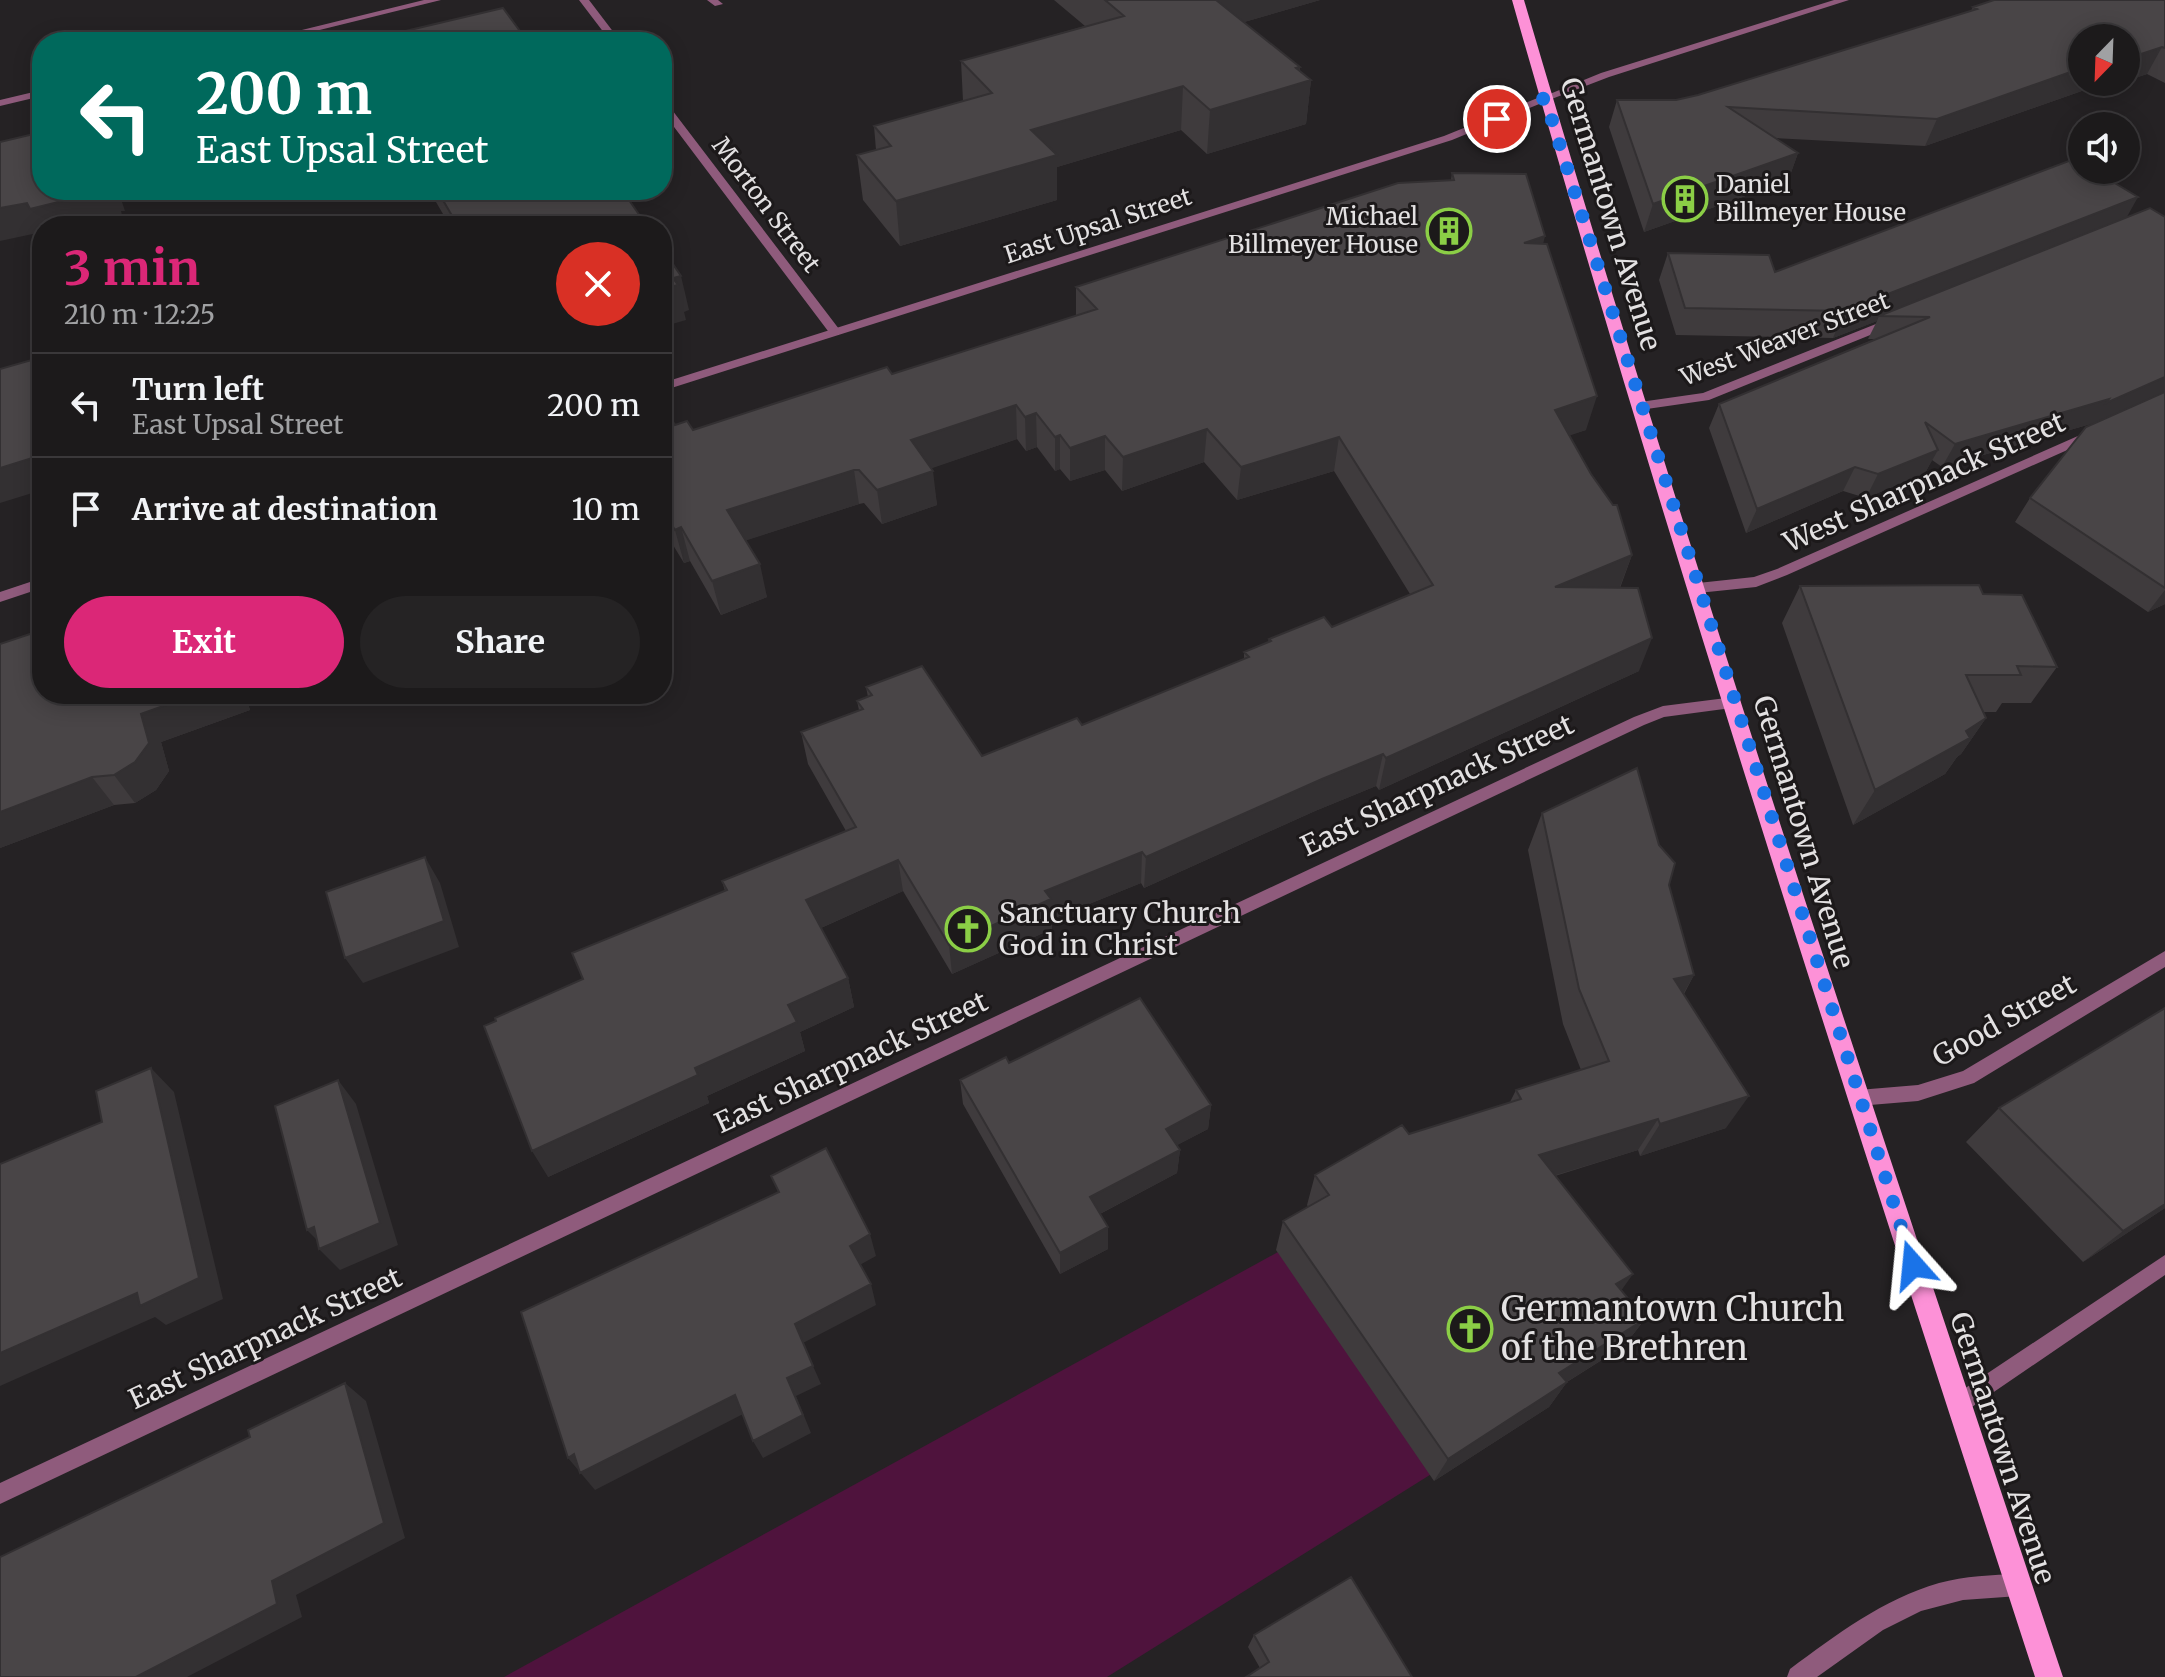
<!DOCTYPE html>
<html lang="en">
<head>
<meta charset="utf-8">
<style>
	:root { --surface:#1c1a1b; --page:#252324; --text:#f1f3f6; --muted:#a0a1a3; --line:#3a383a; --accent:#db2777 }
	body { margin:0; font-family:Merriweather,serif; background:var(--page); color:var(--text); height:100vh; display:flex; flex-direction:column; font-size:30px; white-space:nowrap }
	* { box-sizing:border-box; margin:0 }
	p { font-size:26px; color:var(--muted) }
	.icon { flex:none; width:44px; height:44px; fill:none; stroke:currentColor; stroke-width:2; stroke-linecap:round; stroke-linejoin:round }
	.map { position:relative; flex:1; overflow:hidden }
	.details { position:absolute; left:32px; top:216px; width:640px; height:488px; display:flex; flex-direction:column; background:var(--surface); border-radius:32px; box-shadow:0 4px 20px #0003,0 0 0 2px var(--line) }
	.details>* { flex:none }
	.guide { position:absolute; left:32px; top:32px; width:640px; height:168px; border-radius:32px; box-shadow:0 4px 20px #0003,0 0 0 2px var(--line); background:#00695c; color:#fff; overflow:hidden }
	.needle { width:52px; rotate:203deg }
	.fabs { position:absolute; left:2068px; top:24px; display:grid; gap:16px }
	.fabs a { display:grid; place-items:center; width:72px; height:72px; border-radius:50%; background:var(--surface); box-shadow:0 4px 20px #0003,0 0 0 2px var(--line); font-size:40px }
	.pin { position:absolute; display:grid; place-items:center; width:68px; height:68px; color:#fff; margin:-34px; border:4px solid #fff; border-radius:50%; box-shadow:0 2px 8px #0007 }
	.me { position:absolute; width:88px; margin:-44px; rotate:342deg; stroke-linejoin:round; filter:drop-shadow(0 0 6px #0008) }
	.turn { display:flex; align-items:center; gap:28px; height:168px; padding:0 32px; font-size:36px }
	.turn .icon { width:104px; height:104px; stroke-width:2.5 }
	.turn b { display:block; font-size:56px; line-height:68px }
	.round { display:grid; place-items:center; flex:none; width:84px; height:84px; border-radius:42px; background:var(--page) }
	.summary { display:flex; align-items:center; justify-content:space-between; height:136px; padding:0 32px }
	h1 { font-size:48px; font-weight:700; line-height:60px; color:var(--accent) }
	.action { display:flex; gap:16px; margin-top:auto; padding:16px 32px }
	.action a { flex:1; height:92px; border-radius:48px; background:var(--accent); color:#fff; font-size:32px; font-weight:700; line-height:92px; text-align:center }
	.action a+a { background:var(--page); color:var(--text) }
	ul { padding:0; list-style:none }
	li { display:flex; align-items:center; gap:24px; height:104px; padding:0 32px; border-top:2px solid var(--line) }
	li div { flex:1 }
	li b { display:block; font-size:30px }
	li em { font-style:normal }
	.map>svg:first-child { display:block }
	.green { fill:#4f133d }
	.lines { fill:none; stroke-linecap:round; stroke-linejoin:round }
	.service { fill:#8f5b7c; fill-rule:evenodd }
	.minor { fill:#8f5b7c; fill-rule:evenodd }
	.tertiary { fill:#8f5b7c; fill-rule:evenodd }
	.primary { fill:#fd91d7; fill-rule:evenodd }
	.wall { fill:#3f3b3d }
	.shaded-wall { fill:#333032 }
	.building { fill:#494547; stroke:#333032; stroke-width:2 }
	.route { stroke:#1a73e8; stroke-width:14; stroke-dasharray:0 25.2 }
	.labels { text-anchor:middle; stroke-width:6; stroke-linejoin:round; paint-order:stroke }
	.far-poi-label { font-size:24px; fill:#e3e1e2; stroke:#1c191a; text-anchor:start }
	.far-street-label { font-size:24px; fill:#e3e1e2; stroke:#1c191a }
	.street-label { font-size:28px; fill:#e3e1e2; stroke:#1c191a }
	.poi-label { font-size:28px; fill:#e3e1e2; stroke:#1c191a; text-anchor:start }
	.near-poi-label { font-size:34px; fill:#e3e1e2; stroke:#1c191a; text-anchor:start }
</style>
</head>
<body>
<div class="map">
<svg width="2165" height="1677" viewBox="0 0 2165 1677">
	<rect width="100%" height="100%" fill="#252224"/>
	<path class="green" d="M1278,1252L1433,1473L1107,1677H504Z"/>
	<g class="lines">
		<path class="service" d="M707,0H718L723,4L715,6Z
			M2165,1255V1275L1966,1411L1959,1414L1952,1411L1949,1404L1952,1397Z"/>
		<path class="minor" d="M424,0H441L271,42H253Z
			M579,0H589L621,42H611Z
			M1834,0H1849L1609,77L1549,100L1540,98L1601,73Z
			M42,90V96L0,106V100Z
			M662,101L666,102L839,329V335H831L662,111Z
			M1891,318L1895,319V325L1709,400L1640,410L1634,406L1640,402L1703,393Z
			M2096,428L2101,429V435L1787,575L1756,587L1698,593L1691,588L1698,583L1754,577L1777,569Z
			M1734,697L1739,699L1741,703L1739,707L1664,717L1644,725L0,1504V1483L1634,717L1663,706Z
			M2165,951V967L1974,1083L1918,1101L1858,1106L1852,1104L1849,1098L1852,1092L1858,1090L1918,1085L1963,1071Z
			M2019,1574L2027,1577L2030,1585L2027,1593L2019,1596L1963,1600L1921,1611L1883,1630L1817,1677H1787L1790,1669C1836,1635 1883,1599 1939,1583C1965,1576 1992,1575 2019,1574Z"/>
		<path class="tertiary" d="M1545,95L1550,98L1549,100L1452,140L662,391V383L1444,136Z
			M42,578V588L0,602V592Z"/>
		<path class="primary" d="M1512,0H1524C1689,563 1877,1120 2063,1677H2035C1854,1120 1672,563 1512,0Z"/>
	</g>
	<path class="wall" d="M1054,0H1320L1244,22L1300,67V71L1311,80L1306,124L1207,154L1181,130L1057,167V200L900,246L863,200L857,155L876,150L874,126L963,101L961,61L1085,26Z
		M2165,0V83L2147,74L2126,81V38L2082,82H2124L2103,90L2096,86L1925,146L1775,138L1798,153L1788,181L1644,232L1609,127L1617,100H1676L1698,95L1971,11L1973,7Z
		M1452,173L1543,244L1586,430L1569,435L1632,555L1620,588L1639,671L1379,790L1376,786L1315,811L1144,888L1141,883L1052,919V929L952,974L903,891L821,928L848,978L854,1007L800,1032L805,1051L707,1096L709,1103L548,1177L583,979L725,891L722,881L846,831L808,764L801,732L859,710L857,701L868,697L866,687L982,756L1082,725L1244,659V652L1268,642L1269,639L1332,627L1410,594L1334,471L1237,500L1204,462L1122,491L1105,470L1070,481L1060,469L1055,471L1037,447L1026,451L1017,439L931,468L937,505L882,524L864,503L859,504L746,540L767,597L721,615L690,561L684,563L662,527V403L675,425L693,430L892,374L1076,316V287L1451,180Z
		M429,190H622L647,226H450Z
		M2165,217V604L2148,612L2015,522L2030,498L2094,423L1942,467L1932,460L1925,473L1866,498L1843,491L1746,533L1709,428L1719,404L1875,339H1868L1877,321L1833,338L1676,335L1659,280L1668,253L1775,272L2126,218Z
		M1800,586L1983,594L2057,667L2031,703H2002L1996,712H1983L1986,718L1961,754L1957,757L1945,774L1853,825L1782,623Z
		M42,694H266L247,701L250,710L161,742L169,771L156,790L135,803L114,805L0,848Z
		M1542,813L1669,885L1694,975L1684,994L1726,1128L1640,1156L1638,1150L1555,1176L1621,1290L1645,1319L1624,1346L1567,1382L1549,1407L1434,1481L1276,1250L1283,1221L1308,1207L1307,1205L1315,1175L1510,1102L1516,1090L1581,1070L1563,1024L1528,850Z
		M1009,1063L1211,1105L1208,1129L1177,1145L1180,1150L1177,1173L1100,1214L1108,1227V1249L1060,1274L963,1104L960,1080Z
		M1999,1108L2165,1208L2083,1262L1966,1142Z
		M1254,1635L1412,1677L1260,1668L1248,1647Z"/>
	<path class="shaded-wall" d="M1205,0H1320L1203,34Z
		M2162,47L2147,74L2126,81V59Z
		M1300,67L1298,84L1311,80L1306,124L1207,154L1210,110Z
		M2082,68V82H2098L2096,86L1925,146L1937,119Z
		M2107,82H2124L2103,90Z
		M1183,86L1181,130L1057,167V200L900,246L896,201L1031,130Z
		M1798,153L1788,181L1644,232L1653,204Z
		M107,190H118L125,211H121L123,219L95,226H42V232L0,241V208Z
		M2138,197L2123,224L1879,316L1877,321L1833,338L1844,311Z
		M1545,236L1537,270L1524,243Z
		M681,276L689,310L684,312L686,320L662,327V289L673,278Z
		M2165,377V394L2091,426L2094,423L1942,467L1955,444Z
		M1597,396L1586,430L1545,444L1555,410Z
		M1016,405L1017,439L915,474L911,440Z
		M1036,413L1037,447L1026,451L1025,417Z
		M1207,429L1204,462L1122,491L1123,457Z
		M1060,435V469L1055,471V437Z
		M1105,436V470L1070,481V448Z
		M1339,437L1334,471L1237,500L1241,467Z
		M1938,450L1925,473L1866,498L1878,474Z
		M42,455V490L0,503V468Z
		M1855,467L1843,491L1746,533L1757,509Z
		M854,470L859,504L735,544L727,510Z
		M933,471L937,505L882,524L877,490Z
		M681,527L690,561L684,563L675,530Z
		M1632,555L1619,589L1555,587Z
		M760,564L767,597L721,615L712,581Z
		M2165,590V604L2148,612Z
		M1652,638L1639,671L1379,790L1386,758Z
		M197,694H266L247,701L250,710L161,742L169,771L156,790L135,803L114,775L141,714Z
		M1986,718L1961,754L1957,757L1945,774L1853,825L1875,790Z
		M1383,754L1376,786L1315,811L1144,888L1146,857L1322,779Z
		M92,777L114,805L0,848V812Z
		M1142,852L1141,883L1052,919V929L952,974L949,945L1045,891Z
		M425,857L440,883L459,947L363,983L345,958Z
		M898,860L903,891L814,931L806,900Z
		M1694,975L1674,1010V979Z
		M848,978L854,1007L800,1032L805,1051L707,1096L709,1103L548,1177L532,1151L695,1068L788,1005Z
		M151,1068L174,1092L223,1299L166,1325L155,1317L0,1386V1353L137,1293Z
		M338,1080L356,1104L398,1245L340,1270L319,1249L324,1247L307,1230Z
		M1749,1096L1726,1128L1640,1156L1660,1124Z
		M1211,1105L1208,1129L1164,1152L1166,1129Z
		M1658,1119L1638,1150L1523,1185L1539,1155Z
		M1180,1150L1177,1173L1090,1219V1197Z
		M2165,1204V1208L2083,1262L2123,1231Z
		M1108,1227V1249L1060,1274V1253Z
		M870,1234L876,1256L856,1267L850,1246Z
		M1633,1274L1613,1302L1616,1284Z
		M871,1284L876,1305L803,1343L795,1324Z
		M1645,1319L1624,1346L1541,1398L1559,1373Z
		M813,1366L821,1384L796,1396L811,1433L763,1458L753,1441L787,1378Z
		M1567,1382L1549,1407L1434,1481L1448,1459Z
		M345,1383L366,1401L405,1538L296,1595L302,1617L187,1677H136L272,1581Z
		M735,1395L745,1413L595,1490L568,1458L574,1454Z"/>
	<path class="building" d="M1105,0H1216L1300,67L1296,68L1311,80L1210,110L1183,86L1031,130L1057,155L896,201L857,155L891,146L874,126L992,93L961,61L1124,16Z
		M1994,0H2165V48L2162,47L2126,59V38H2082V68L1937,119L1728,107L1798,153L1653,204L1617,100H1676L1698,95L1977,9L1973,7Z
		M503,8L528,42H359Z
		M42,132V190H107L30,209L27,203L0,208V142Z
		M2074,159L2082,164V170H2093L2138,197L1844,311L1685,308L1668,253L1769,255L1775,272Z
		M1452,173L1526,174L1545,236L1524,243L1547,244L1597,396L1555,410L1591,474L1613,505H1617L1632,555L1555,587L1638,588L1652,638L1386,758L1383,754L1322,779L1146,857L1142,852L1045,891L1051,899L949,945L898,860L806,900L848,978L788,1005L797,1022L695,1068L698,1075L532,1151L484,1026L496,1021L495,1018L583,979L572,953L727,890L722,881L856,827L801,732L863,709L857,701L872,695L866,687L922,666L982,756L1077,718L1082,725L1249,657L1244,652L1271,641L1269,639L1324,617L1332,627L1433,585L1339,437L1241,467L1207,429L1123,457L1105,436L1070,448L1060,435L1055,437L1036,413L1025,417L1016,405L911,440L933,471L877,490L859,470H854L727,510L760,564L712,581L681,527L675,530L662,509V403L675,425L687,421L693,430L887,367L892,374L1097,309L1076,287L1398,183L1454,180Z
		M437,190H622L647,226H458Z
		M2150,208L2165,217V377L2106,403L2109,399L1955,444L1925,422L1938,450L1878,474L1855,467L1757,509L1719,404L1930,317L1879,316Z
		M662,248L681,276L673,278L678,285L662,289Z
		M42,357V455L0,468V369Z
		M2165,392V588L2030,498L2086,427Z
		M1979,585L1983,594L2022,595L2057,667L2017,666L2021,675H1966L1986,718L1966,731L1970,738L1875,790L1800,586Z
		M42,630V694H197L141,714L149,743L135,762L114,775L92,777L0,812V644Z
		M1637,768L1659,845L1675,863L1669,885L1694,975L1674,979L1749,1096L1660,1124L1658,1119L1539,1155L1633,1274L1616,1284L1645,1319L1559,1373L1567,1382L1448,1459L1283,1221L1329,1195L1315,1175L1402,1125L1409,1134L1521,1099L1516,1090L1609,1061L1579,989L1542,813Z
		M425,857L444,921L345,958L326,892Z
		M1140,998L1211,1105L1166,1129L1180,1150L1090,1197L1108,1227L1060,1253L960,1080L1006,1057L1009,1063Z
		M2165,1008V1204L2123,1231L1999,1108Z
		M151,1068L199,1278L140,1306L137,1293L0,1353V1164L102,1122L96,1091Z
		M338,1080L380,1223L319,1249L314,1227L307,1230L275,1106Z
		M826,1148L870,1234L850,1246L871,1284L795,1324L813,1366L787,1378L803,1415L753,1441L735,1395L580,1473L574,1454L568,1458L521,1312L779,1192L771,1176Z
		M345,1383L384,1523L272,1581L277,1604L136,1677H0V1557L250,1437L248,1430Z
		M1351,1577L1412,1677H1246L1269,1662L1254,1635Z"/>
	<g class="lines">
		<path class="route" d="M1497,119L1545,98L1913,1265"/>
	</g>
	<defs>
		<g id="building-ring" transform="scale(2.3)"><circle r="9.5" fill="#1c191a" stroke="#8bce46" stroke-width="1.5"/><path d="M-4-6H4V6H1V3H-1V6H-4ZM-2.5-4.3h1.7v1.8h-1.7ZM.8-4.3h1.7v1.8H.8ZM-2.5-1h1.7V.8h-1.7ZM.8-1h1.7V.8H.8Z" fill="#8bce46"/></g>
		<g id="church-ring" transform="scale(2.3)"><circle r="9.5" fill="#1c191a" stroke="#8bce46" stroke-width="1.5"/><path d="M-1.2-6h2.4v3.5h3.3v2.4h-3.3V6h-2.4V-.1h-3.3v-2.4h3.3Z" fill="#8bce46"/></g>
	</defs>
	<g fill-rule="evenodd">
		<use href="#building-ring" x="1685" y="199"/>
		<use href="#building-ring" x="1449" y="231"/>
		<use href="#church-ring" x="968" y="929"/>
		<use href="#church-ring" x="1470" y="1329"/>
	</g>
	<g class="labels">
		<g class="far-poi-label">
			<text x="1716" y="193">Daniel<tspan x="1716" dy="28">Billmeyer House</tspan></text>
			<text x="1418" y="225" text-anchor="end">Michael<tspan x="1418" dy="28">Billmeyer House</tspan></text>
		</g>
		<g class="far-street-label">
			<text transform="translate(766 205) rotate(53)" y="8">Morton Street</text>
			<text transform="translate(1098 226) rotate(-18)" y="8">East Upsal Street</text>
			<text transform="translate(1785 339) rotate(-21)" y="8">West Weaver Street</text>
		</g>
		<g class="street-label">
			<text transform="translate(1611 214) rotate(73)" y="10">Germantown Avenue</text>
			<text transform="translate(1924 482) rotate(-24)" y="10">West Sharpnack Street</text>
			<text transform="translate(1437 785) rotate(-25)" y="10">East Sharpnack Street</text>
			<text transform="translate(1804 832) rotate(73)" y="10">Germantown Avenue</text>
			<text transform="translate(2004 1020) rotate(-29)" y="10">Good Street</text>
			<text transform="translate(851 1062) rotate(-25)" y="10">East Sharpnack Street</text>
			<text transform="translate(265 1338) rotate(-25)" y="10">East Sharpnack Street</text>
			<text transform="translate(2003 1448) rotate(72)" y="10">Germantown Avenue</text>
		</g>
		<g class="poi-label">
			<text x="999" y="923">Sanctuary Church<tspan x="999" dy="32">God in Christ</tspan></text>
		</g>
		<g class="near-poi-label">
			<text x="1501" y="1321">Germantown Church<tspan x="1501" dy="39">of the Brethren</tspan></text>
		</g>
	</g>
</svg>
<div class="fabs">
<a><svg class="needle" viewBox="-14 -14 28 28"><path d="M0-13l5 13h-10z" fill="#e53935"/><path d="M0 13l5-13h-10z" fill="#a0a1a3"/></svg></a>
<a><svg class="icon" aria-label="sound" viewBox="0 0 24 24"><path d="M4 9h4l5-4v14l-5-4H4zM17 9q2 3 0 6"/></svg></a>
</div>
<div class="pin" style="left:1497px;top:119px;background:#d93025"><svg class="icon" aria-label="arrive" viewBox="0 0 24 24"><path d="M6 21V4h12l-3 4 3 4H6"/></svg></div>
<svg class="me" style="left:1913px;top:1265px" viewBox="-20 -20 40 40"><path d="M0-17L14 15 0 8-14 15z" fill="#1a73e8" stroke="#fff" stroke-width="4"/></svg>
<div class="guide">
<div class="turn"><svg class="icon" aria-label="left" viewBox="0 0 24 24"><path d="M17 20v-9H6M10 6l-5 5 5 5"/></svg><div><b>200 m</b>East Upsal Street</div></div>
</div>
<section class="details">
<div class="summary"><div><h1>3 min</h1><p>210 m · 12:25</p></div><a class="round" style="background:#d93025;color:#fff"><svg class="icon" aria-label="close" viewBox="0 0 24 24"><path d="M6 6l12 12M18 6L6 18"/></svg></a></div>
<ul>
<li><svg class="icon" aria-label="left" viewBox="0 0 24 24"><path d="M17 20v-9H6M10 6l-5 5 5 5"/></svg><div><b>Turn left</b><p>East Upsal Street</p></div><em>200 m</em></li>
<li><svg class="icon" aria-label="arrive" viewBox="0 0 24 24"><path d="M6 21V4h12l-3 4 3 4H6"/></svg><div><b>Arrive at destination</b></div><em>10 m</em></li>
</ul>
<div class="action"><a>Exit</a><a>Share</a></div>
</section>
</div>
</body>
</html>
